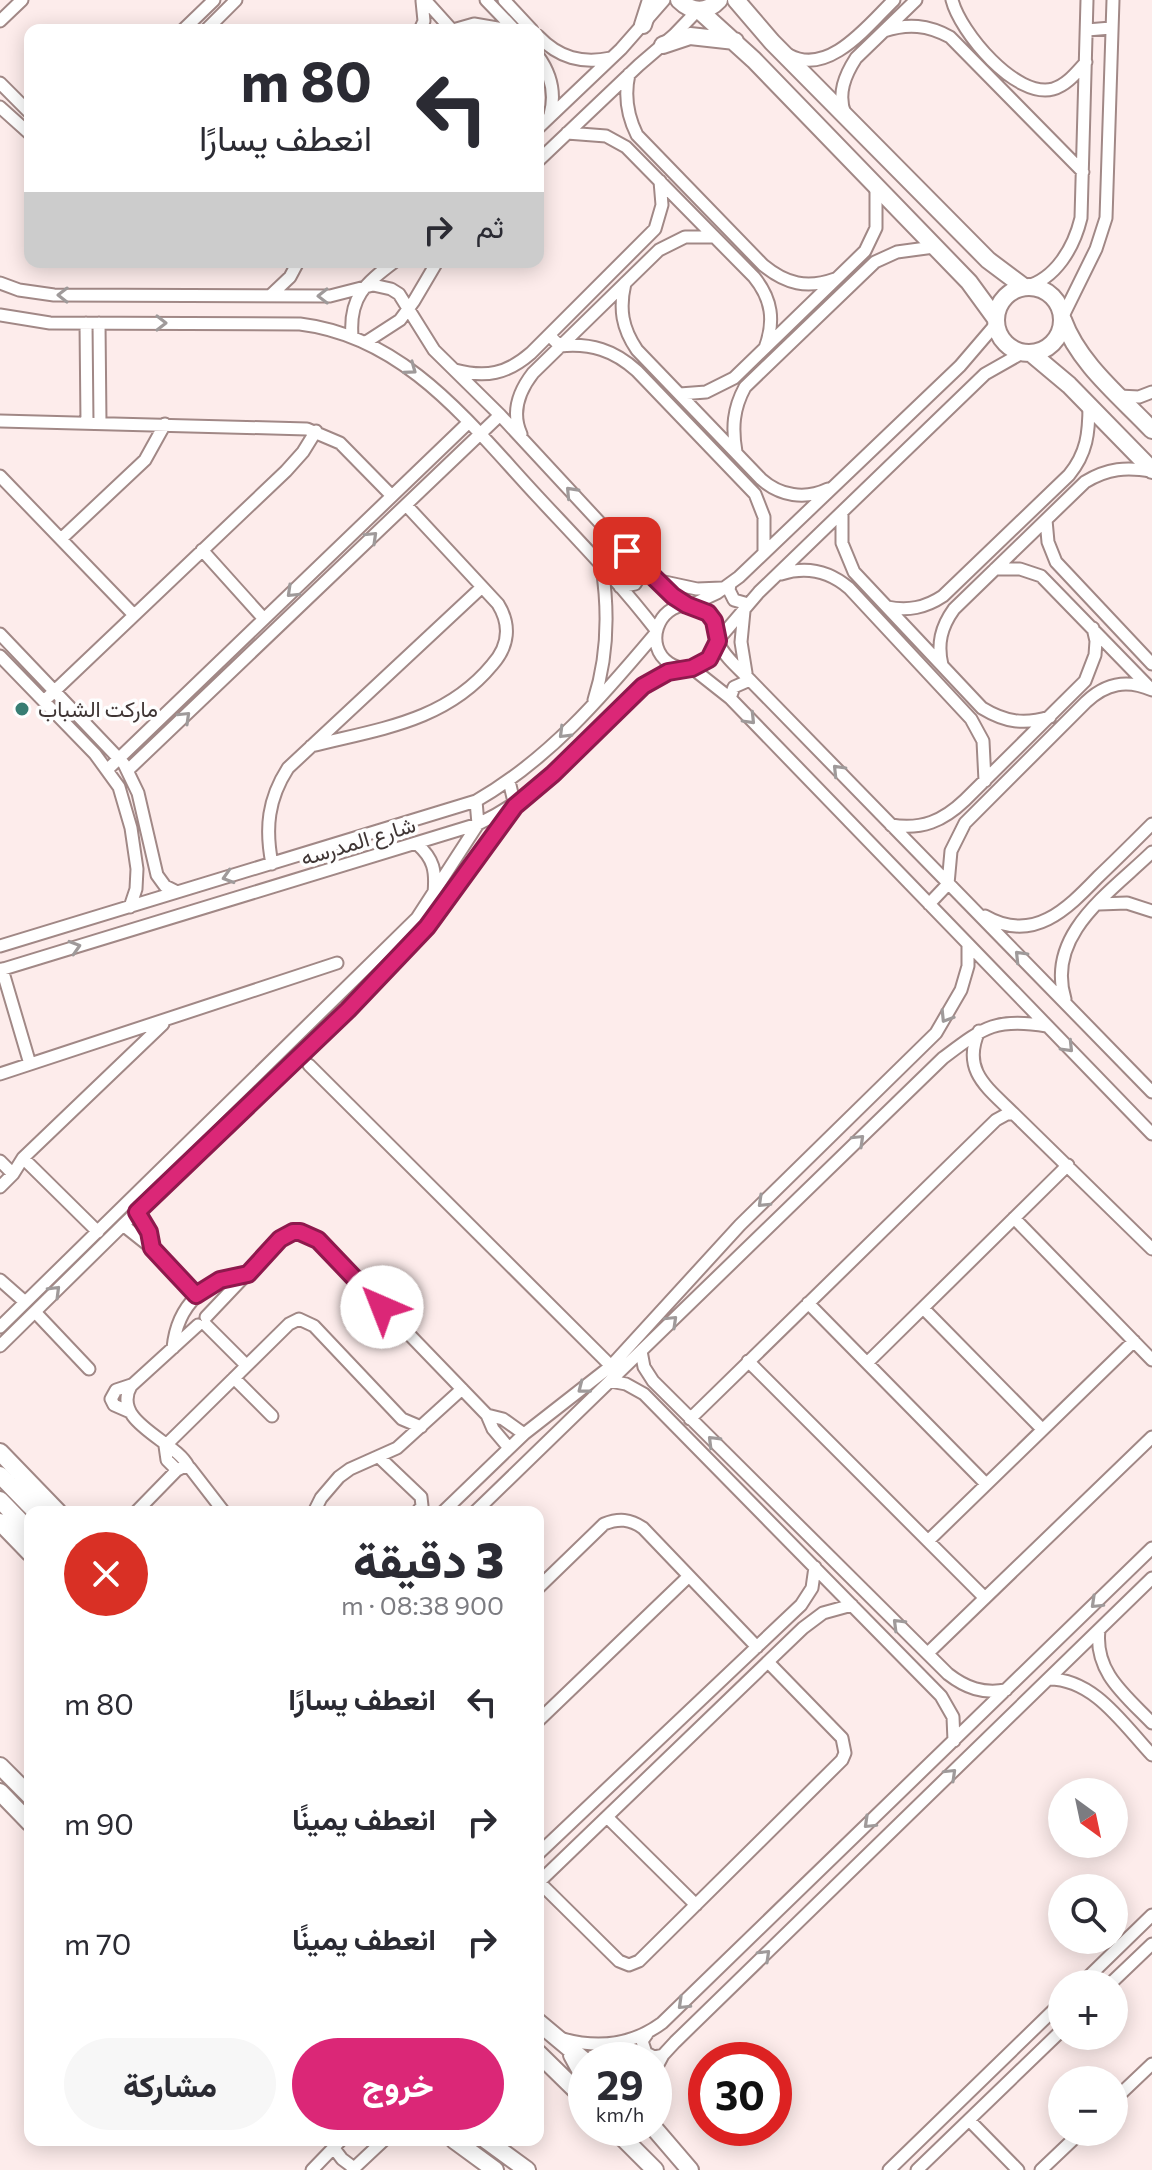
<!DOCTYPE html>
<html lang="ar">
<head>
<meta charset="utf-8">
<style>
	:root { --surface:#fff; --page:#f7f7f7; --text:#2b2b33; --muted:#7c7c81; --accent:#db2777 }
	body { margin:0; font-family:Commissioner,Vazirmatn,sans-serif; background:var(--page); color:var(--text); direction:rtl; height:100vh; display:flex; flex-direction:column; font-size:30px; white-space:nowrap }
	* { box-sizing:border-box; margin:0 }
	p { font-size:26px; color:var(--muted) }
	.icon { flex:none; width:44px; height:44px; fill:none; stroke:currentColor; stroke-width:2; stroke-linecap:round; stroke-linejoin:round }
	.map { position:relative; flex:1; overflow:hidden; direction:ltr }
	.panel { position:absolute; left:24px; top:1506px; width:520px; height:640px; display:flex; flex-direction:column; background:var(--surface); border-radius:16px; box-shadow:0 4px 20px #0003; direction:rtl }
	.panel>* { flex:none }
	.top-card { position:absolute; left:24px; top:24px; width:520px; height:244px; border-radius:16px; box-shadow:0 4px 20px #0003; direction:rtl; background:#fff; color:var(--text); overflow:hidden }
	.needle { width:52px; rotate:147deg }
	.tools { position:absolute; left:1048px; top:1778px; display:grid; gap:16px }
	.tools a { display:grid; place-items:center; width:80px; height:80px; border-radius:50%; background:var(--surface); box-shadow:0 4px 20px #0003; font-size:40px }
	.speed { position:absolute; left:568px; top:2042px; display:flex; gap:16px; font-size:40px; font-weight:700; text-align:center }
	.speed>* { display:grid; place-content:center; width:104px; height:104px; border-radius:50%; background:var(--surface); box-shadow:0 4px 20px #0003; line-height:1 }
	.speed small { font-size:20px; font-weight:400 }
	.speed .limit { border:12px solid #d22; background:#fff; color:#111 }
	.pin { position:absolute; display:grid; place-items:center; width:68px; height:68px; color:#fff; margin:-34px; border-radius:16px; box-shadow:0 4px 12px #0006 }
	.me { position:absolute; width:88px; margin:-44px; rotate:316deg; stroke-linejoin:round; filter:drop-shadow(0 0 6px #0008) }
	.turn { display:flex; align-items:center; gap:28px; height:168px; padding:0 40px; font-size:36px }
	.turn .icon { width:104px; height:104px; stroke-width:2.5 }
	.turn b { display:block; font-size:56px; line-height:68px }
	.then { display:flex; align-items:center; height:76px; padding:0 40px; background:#0003; gap:16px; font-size:30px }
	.round { display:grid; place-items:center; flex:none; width:84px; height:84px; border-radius:42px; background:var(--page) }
	.head { display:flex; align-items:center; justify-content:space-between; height:136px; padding:0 40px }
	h1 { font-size:48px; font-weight:800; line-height:60px }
	.primary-button { display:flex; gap:16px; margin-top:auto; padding:16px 40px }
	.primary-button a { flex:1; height:92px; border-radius:48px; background:var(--accent); color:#fff; font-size:32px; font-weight:800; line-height:92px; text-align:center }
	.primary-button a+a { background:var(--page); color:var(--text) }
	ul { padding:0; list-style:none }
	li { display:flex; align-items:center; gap:24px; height:120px; padding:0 40px }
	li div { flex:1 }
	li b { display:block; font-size:30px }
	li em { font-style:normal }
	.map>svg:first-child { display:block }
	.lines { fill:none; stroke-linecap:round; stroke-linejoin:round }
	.street-casing { stroke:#a18886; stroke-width:15 }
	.secondary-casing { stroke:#a18886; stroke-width:20 }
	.street { stroke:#fff; stroke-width:11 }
	.secondary { stroke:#fff; stroke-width:16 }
	.oneway { stroke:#9f9a9a }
	.route-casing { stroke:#8e194d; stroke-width:20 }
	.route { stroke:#db2777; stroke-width:14 }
	.poi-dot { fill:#377d73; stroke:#fefefe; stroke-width:3 }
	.labels { text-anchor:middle; stroke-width:7; stroke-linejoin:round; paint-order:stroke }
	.poi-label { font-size:22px; fill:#3f3534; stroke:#fefefe; text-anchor:start }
	.street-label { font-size:22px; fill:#3f3534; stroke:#fefefe }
</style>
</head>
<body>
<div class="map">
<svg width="1152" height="2170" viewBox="0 0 1152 2170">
	<rect width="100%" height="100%" fill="#fdeceb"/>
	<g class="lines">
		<g class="street-casing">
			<path id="street" d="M425,0L452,30
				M486,0L515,30
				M504,0L532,30
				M952,0C960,32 1016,99 1053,89C1067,85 1076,73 1086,62
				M0,21L22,0
				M183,30L214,0
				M206,30L236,0
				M420,30L424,21L422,1
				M453,30L474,24L509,30
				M1087,30L1111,28
				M884,31C908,23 928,25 950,37L1083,172
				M538,36C559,58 582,64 611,58
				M789,55C829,77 869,24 894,0
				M538,56C551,74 556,93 550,115
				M629,74C624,96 627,115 637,135L763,265C786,284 807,289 835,279
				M0,83L30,113
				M0,107L30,134
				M845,114C837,94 845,75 856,58L916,0
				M538,128L621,49L664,0
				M567,133L606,136L626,147L754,277C772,299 775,321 765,348
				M538,161L639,65L674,35L697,11
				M0,283L19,290L54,295L330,296L373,285L391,289L399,294L434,350L500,415L640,566L687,605
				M625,283C619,309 622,328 637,350L761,479C780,496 805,500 828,489
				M1025,287C1056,279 1074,247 1081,218L1087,0
				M271,295L290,277L298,262
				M0,315L50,323L300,324C406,337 470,424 538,497C578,540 620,583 656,630
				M1062,318L1096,249L1106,218L1113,0
				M86,323L87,423
				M99,323L100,423
				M549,335L560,346C591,343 614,350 637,371L755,494L764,517V553
				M352,336C349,297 365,284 394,262
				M366,342L400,320L414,301L437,262
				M455,370C486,378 507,374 531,353L655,229L662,205L660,181
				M680,394L706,392L734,378L865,251L876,228V187
				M1119,396L1139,397L1152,392
				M0,421L307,429L340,443L392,496
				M521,434C511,412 519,391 533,373L659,250L685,237H714
				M736,452C732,428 733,409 745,387L875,262L897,252L934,247
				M0,476L134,615
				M842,512V543L854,572L982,708C1005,722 1024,725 1050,717
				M1046,520L1048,542L1056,562L1152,664
				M61,539L145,460L165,424
				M202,550L264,619
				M995,569H1020L1041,576L1150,688
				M781,574C806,566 829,571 849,588L971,719L983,741L985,781
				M660,581L697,589L722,588
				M730,584L729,590L734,600L748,604
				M620,587L635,584L640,576V566
				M689,606L717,593L739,577L960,366L996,324
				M887,607C908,611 925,608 943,596L1069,475C1087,453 1089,433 1089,405
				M744,611L741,642L746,673
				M0,634L124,764L138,793L157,875L165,886L177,892
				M718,640L759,592L985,374L1022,353
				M718,643C710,663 689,676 669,663C644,646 657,605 688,605C702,606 715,618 718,632C718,635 717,641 719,644C724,656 738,668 747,677L1152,1092
				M0,656L95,754L119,787L131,828L137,869L136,889L130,907
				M942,665C937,644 941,627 954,609L1085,482C1108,468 1126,467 1152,471
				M692,668L730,698L1152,1134
				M730,698L734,687L750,680
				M594,700C608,656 609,613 602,567
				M44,701L286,471L303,452L316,431
				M311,746C378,729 445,722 492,665C509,646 511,625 498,604L406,505
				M108,769L469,422
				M128,770L500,415
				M891,825C922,830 943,821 965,800L1085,681L1095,655L1096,641L1093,628
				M417,844C434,859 436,871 434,893
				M272,864C265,828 268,799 288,768L482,587
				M929,904L948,884L951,851L965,823L1086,702C1106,683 1127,679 1152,690
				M1099,904L1127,903L1152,911
				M985,916C1033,944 1067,909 1098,877C1116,860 1134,842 1152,824
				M0,946L476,801C548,760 602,697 655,634
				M2,969L30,1064
				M0,970L478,824C544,793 592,737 643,686L655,678L682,668
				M1065,999C1045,934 1111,892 1152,852
				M979,1031C961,1071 988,1088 1014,1114
				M309,1065L611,1366
				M0,1074L337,963
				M23,1158L98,1232
				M0,1161L13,1174
				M0,1187L13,1174L23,1158L163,1024
				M137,1212L149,1232L152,1248
				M1014,1218L1152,1360
				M123,1225L152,1248L196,1295
				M0,1280L25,1302
				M808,1303L986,1484
				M923,1308L1042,1429
				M35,1312L89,1369
				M206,1317L280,1239C293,1229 306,1230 318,1240L487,1415L493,1429L509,1448
				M206,1325L246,1365
				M0,1327L417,918L478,824L476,801
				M0,1346L123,1225L348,1010L427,927L515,806L509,781
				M173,1348C177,1305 206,1278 248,1274
				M641,1351L644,1367L653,1381L948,1674C966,1688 983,1694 1006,1690
				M748,1361L985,1598
				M867,1363L1068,1165
				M234,1378L272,1416
				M610,1381L626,1384L644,1394L941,1696L953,1717L954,1741
				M130,1412L114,1405L111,1399L116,1390L131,1385
				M487,1415L503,1419L524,1434
				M690,1419L996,1120L1007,1114H1014L1152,1249
				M379,1457L421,1497L422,1506L417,1512
				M188,1466C176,1441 110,1422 131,1386L198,1325
				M177,1470L167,1460L165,1446L289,1324L299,1319L314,1326L402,1419L421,1427
				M136,1512L177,1470L185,1466L190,1468L224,1512
				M314,1512L321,1498L339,1477L350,1469L397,1448L462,1389
				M443,1512L524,1434L611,1366L740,1225L936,1033L961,990L968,966V944
				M475,1512L943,1058C983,1028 995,1017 1047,1026
				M928,1541L1134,1341
				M538,1588L604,1524C619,1518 630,1519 643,1528L757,1647
				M1099,1630C1094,1672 1125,1695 1152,1723
				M928,1653L1152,1437
				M1049,1679C1094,1679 1123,1724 1152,1755
				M538,1721L689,1576
				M607,1817L696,1905
				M538,1854L801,1605L812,1588L815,1567
				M539,1882L619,1961L629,1965L639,1961L842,1760L845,1753L842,1738L768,1662
				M538,1883L803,1628L823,1613L852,1605
				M1081,1984L1152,1915
				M1110,1984L1152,1944
				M647,2034L642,2041L646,2053L654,2057L663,2055
				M563,2039C599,2049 632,2045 662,2023L1152,1548
				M654,2072L663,2055L675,2042L1152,1578
				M1114,2100L1152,2064
				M969,2120L1018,2170
				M333,2147L342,2159L354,2168
				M312,2170L341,2140
				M352,2170L384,2140
				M889,2170L1062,2002
				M917,2170L1062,2030
				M1041,2170L1081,2132"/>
		</g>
		<g class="secondary-casing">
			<path id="secondary" d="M679,0C692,13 707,13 719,0
				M736,0L772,42L988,260L1024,287
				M700,11L754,60L969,282L996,319
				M643,25L651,0
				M663,45L690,36L735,41
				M996 320a33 33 0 1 1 66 0a33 33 0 1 1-66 0Z
				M1063,320C1079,364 1121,397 1152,430
				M1032,354L1069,385L1152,470
				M0,1452L58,1512
				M0,1475L36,1512
				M0,1500L30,1531
				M0,1522L30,1553
				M0,1766L30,1796
				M0,1792L30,1823
				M538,2022L586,2062
				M538,2053L586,2100
				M572,2055L585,2079L584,2084L576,2089
				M613,2128L655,2170
				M654,2128L690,2170
				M454,2140L495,2170
				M486,2140L527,2170"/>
		</g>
		<use href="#street" class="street"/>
		<use href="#secondary" class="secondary"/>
	</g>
	<defs><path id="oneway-chevron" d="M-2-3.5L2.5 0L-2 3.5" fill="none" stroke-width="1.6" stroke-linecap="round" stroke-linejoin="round" transform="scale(2)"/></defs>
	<g class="oneway">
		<use href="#oneway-chevron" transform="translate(63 295) rotate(-179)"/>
		<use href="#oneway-chevron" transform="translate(323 296) rotate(179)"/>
		<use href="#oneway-chevron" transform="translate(161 323)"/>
		<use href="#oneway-chevron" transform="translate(411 369) rotate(36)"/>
		<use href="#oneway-chevron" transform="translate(571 492) rotate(-133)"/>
		<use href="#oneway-chevron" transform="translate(372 537) rotate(-44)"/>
		<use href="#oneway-chevron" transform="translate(292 592) rotate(136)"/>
		<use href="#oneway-chevron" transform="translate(185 717) rotate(-44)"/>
		<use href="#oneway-chevron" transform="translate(750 719) rotate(46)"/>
		<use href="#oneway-chevron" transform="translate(564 733) rotate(135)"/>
		<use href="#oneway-chevron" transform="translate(838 770) rotate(-134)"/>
		<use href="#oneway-chevron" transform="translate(228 877) rotate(163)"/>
		<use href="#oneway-chevron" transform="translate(75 947) rotate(-17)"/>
		<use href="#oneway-chevron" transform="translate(1020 956) rotate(-134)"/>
		<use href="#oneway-chevron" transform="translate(946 1017) rotate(122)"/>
		<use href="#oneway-chevron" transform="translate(1068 1047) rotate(46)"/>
		<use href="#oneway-chevron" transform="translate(859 1140) rotate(-44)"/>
		<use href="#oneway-chevron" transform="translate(763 1202) rotate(136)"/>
		<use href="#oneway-chevron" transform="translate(55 1291) rotate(-45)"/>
		<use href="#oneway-chevron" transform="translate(672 1321) rotate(-44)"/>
		<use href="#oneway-chevron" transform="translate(583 1388) rotate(142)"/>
		<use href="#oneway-chevron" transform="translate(713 1441) rotate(-135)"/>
		<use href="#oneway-chevron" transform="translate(1096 1603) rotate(136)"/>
		<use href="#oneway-chevron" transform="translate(898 1624) rotate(-135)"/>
		<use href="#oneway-chevron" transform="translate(951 1774) rotate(-44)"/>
		<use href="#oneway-chevron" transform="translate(869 1823) rotate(136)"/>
		<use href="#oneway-chevron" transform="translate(765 1955) rotate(-44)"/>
		<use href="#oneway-chevron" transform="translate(683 2004) rotate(136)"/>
	</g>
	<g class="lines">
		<g class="route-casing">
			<path id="route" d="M382,1307L318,1240L300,1232H293L280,1239L248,1274L220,1280L196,1295L152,1248L149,1232L137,1212L348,1010L427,927L515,806L553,774L643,686L668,672L692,668L709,659L718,641L714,621L708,613L687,605L673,596L627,551"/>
		</g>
		<use href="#route" class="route"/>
	</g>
	<circle class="poi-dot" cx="22" cy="709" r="8"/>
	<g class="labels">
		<g class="poi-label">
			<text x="38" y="717">ماركت الشباب</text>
		</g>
		<g class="street-label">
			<text transform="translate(358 841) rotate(-17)" y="8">شارع المدرسه</text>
		</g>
	</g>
</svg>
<div class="tools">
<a><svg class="needle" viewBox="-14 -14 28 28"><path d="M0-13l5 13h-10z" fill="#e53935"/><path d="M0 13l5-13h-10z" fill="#7c7c81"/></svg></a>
<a><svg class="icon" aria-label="search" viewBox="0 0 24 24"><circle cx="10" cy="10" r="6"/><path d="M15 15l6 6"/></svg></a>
<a>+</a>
<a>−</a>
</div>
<div class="speed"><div>29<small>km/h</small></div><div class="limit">30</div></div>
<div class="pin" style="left:627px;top:551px;background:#d93025"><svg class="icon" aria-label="arrive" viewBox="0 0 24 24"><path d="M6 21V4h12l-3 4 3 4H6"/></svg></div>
<svg class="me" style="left:382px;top:1307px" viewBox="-20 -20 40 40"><circle r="19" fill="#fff"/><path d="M0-13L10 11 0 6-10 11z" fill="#db2777"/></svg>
<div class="top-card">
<div class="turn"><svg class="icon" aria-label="left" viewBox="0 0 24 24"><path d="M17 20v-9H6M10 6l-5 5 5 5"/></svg><div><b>80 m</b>انعطف يسارًا</div></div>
<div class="then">ثم<svg class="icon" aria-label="right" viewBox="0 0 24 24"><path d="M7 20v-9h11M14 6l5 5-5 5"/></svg></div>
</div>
<section class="panel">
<div class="head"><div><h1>3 دقيقة</h1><p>900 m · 08:38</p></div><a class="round" style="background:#d93025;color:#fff"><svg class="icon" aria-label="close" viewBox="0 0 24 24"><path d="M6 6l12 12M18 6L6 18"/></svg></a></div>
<ul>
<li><svg class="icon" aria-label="left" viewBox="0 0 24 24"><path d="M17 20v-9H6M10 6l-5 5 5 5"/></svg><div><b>انعطف يسارًا</b></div><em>80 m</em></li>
<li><svg class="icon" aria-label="right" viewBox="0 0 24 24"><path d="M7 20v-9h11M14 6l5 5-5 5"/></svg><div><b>انعطف يمينًا</b></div><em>90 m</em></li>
<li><svg class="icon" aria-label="right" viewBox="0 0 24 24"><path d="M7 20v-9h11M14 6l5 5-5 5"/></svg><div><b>انعطف يمينًا</b></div><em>70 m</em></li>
</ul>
<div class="primary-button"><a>خروج</a><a>مشاركة</a></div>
</section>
</div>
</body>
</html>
